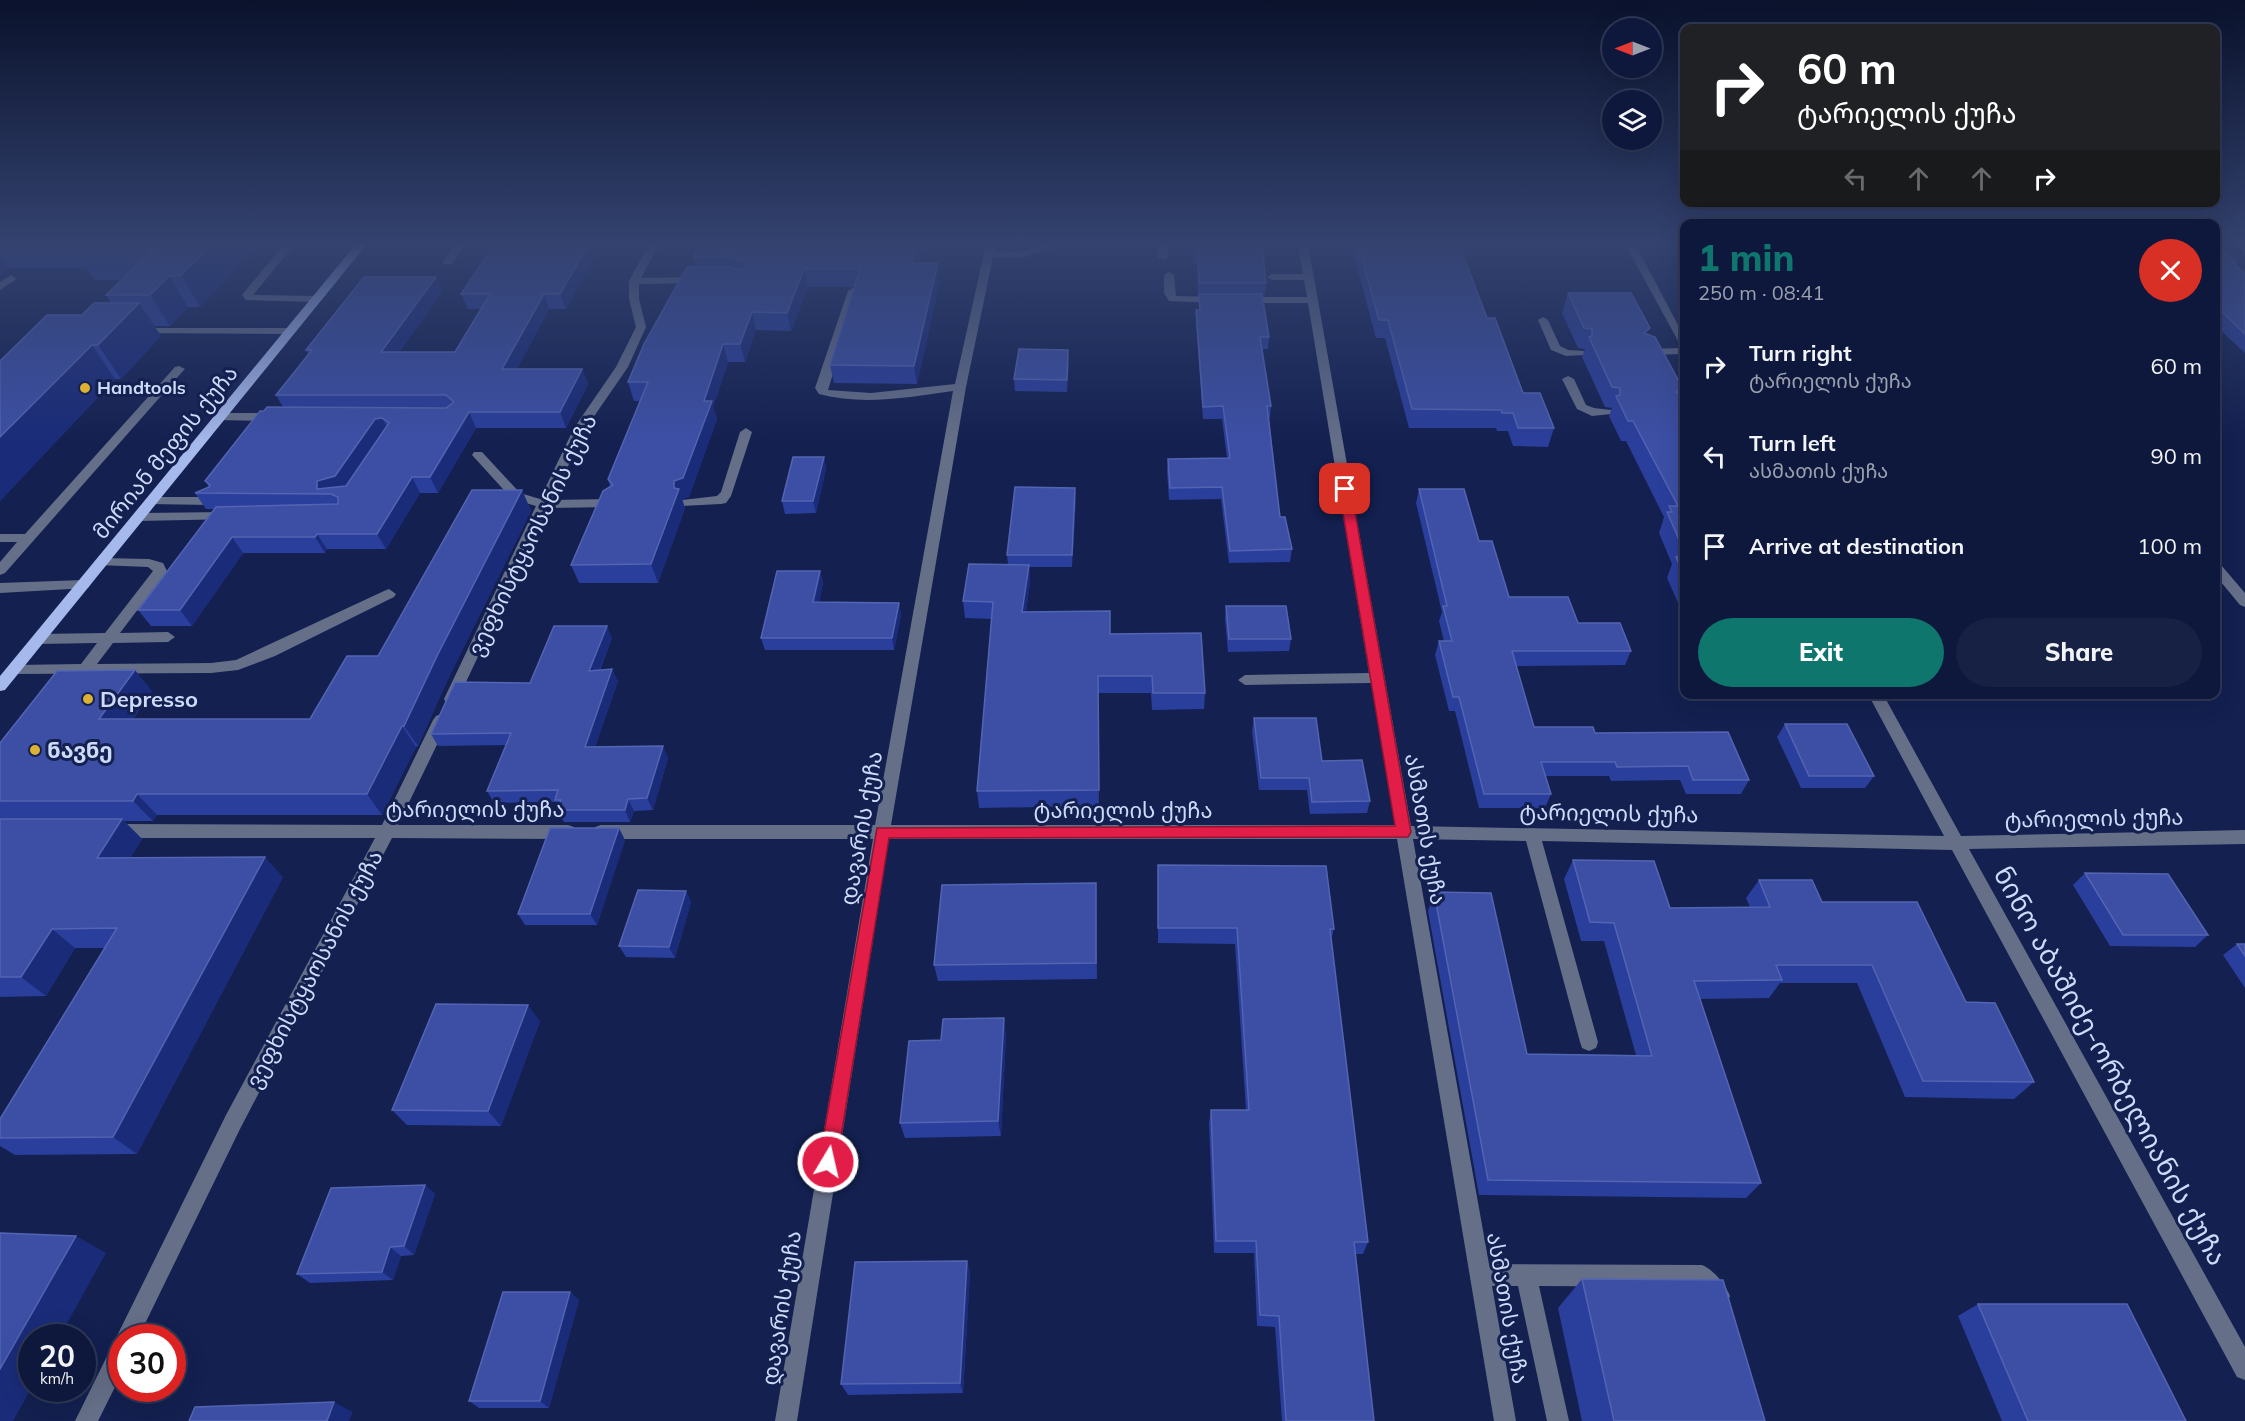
<!DOCTYPE html>
<html lang="en">
<head>
<meta charset="utf-8">
<style>
	:root { --surface:#0e183c; --page:#172143; --text:#f1f3f6; --muted:#9ba0af; --line:#2e3756; --accent:#0f766e }
	body { margin:0; font-family:Mulish,"Noto Sans Georgian",sans-serif; background:var(--page); color:var(--text); height:100vh; display:flex; flex-direction:column; font-size:22px; white-space:nowrap }
	* { box-sizing:border-box; margin:0 }
	p { font-size:20px; color:var(--muted) }
	.icon { flex:none; width:33px; height:33px; fill:none; stroke:currentColor; stroke-width:2; stroke-linecap:round; stroke-linejoin:round }
	.map { position:relative; flex:1; overflow:hidden }
	.panel { position:absolute; left:1680px; top:219px; width:540px; height:480px; display:flex; flex-direction:column; background:var(--surface); border-radius:12px; box-shadow:0 6px 24px #0002,0 0 0 2px var(--line) }
	.panel>* { flex:none }
	.top-card { position:absolute; left:1680px; top:24px; width:540px; height:183px; border-radius:12px; box-shadow:0 6px 24px #0002,0 0 0 2px var(--line); background:#202124; color:#fff; overflow:hidden }
	.needle { width:39px; rotate:270deg }
	.buttons { position:absolute; left:1602px; top:18px; display:grid; gap:12px }
	.buttons a { display:grid; place-items:center; width:60px; height:60px; border-radius:50%; background:var(--surface); box-shadow:0 6px 24px #0002,0 0 0 2px var(--line); font-size:30px }
	.speed { position:absolute; left:18px; top:1324px; display:flex; gap:12px; font-size:30px; font-weight:700; text-align:center }
	.speed>* { display:grid; place-content:center; width:78px; height:78px; border-radius:50%; background:var(--surface); box-shadow:0 6px 24px #0002,0 0 0 2px var(--line); line-height:1 }
	.speed small { font-size:15px; font-weight:400 }
	.speed .limit { border:9px solid #d22; background:#fff; color:#111 }
	.pin { position:absolute; display:grid; place-items:center; width:51px; height:51px; color:#fff; margin:-26px; border-radius:12px; box-shadow:0 3px 9px #0006 }
	.me { position:absolute; width:66px; margin:-33px; rotate:9deg; stroke-linejoin:round; filter:drop-shadow(0 0 4px #0008) }
	.turn { display:flex; align-items:center; gap:21px; height:126px; padding:0 18px; font-size:27px }
	.turn .icon { width:78px; height:78px; stroke-width:2.5 }
	.turn b { display:block; font-size:42px; line-height:51px }
	.lanes { display:flex; align-items:center; height:57px; padding:0 18px; background:#0003; justify-content:center; gap:30px; direction:ltr }
	.lanes .off { opacity:.35 }
	.round { display:grid; place-items:center; flex:none; width:63px; height:63px; border-radius:32px; background:var(--page) }
	.headline { display:flex; align-items:center; justify-content:space-between; height:102px; padding:0 18px }
	h1 { font-size:36px; font-weight:800; line-height:45px; color:var(--accent) }
	.action { display:flex; gap:12px; margin-top:auto; padding:12px 18px }
	.action a { flex:1; height:69px; border-radius:36px; background:var(--accent); color:#fff; font-size:24px; font-weight:800; line-height:69px; text-align:center }
	.action a+a { background:var(--page); color:var(--text) }
	ul { padding:0; list-style:none }
	li { display:flex; align-items:center; gap:18px; height:90px; padding:0 18px }
	li div { flex:1 }
	li b { display:block; font-size:22px }
	li em { font-style:normal }
	.map>svg:first-child { display:block }
	.lines { fill:none; stroke-linecap:round; stroke-linejoin:round }
	.minor { fill:#656f88; fill-rule:evenodd }
	.major { fill:#a5b9ec; fill-rule:evenodd }
	.wall { fill:#2a3e9b }
	.shaded-wall { fill:#1a2b79 }
	.building { fill:#3c4fa5; stroke:#5364b2; stroke-width:1.5; fill-rule:evenodd }
	.route { fill:#e11d48; stroke:#92132f; stroke-width:1.5 }
	.poi-dot { fill:#ddb133; stroke:#132050; stroke-width:2 }
	.labels { text-anchor:middle; stroke-width:6; stroke-linejoin:round; paint-order:stroke }
	.far-poi-label { font-size:18px; font-weight:bold; fill:#cedaf9; stroke:#132050; text-anchor:start }
	.street-label { font-size:22px; fill:#cedaf9; stroke:#132050 }
	.poi-label { font-size:22px; font-weight:bold; fill:#cedaf9; stroke:#132050; text-anchor:start }
	.near-street-label { font-size:27px; fill:#cedaf9; stroke:#132050 }
</style>
</head>
<body>
<div class="map">
<svg width="2245" height="1421" viewBox="0 0 2245 1421">
	<rect width="100%" height="100%" fill="#132050"/>
	<g class="lines">
		<path class="minor" d="M284,244H295L253,295L317,296L322,299L317,302L246,300L242,295Z
			M455,244H465L452,264H444L443,262Z
			M649,244H659L641,278L700,277L705,280L700,283L639,284V299L646,327L628,367L586,428L552,500L612,499L618,503L612,507L548,508L458,699L456,703H446L444,699L536,506L512,499L472,455L474,452H482L520,493L540,499L574,428L616,367L636,327L629,299V281Z
			M986,244H996L994,251L1020,252L1044,244L1054,247L1021,258L993,257L966,387L891,825H1395L1371,683L1245,685L1238,680L1245,675L1369,673L1308,303H1243L1238,300L1243,297H1307L1304,280H1272L1267,277L1272,274H1303L1298,244H1308L1411,826L1944,836L1868,694H1883L1961,836L2245,830V844L1969,849L2245,1347V1380L2237,1377L1952,850L1542,841L1598,1042L1596,1048L1589,1051L1582,1048L1580,1042L1526,841L1413,839L1489,1264L1702,1265C1714,1270 1725,1284 1730,1296L1727,1304L1719,1307L1711,1304L1697,1287L1539,1286L1569,1421H1547L1518,1286H1492L1516,1421H1494L1397,839H889L797,1421H775L873,839H601L595,837L593,832L595,827L601,825H875L953,391C909,397 864,406 819,394L815,388L848,291L853,288L858,291L828,390L871,393L955,384Z
			M1158,244H1168L1167,260L1158,258Z
			M1625,244H1635L1684,336V354L1645,355L1639,352L1645,349L1682,348Z
			M2233,244H2244L2245,253Z
			M1169,272L1174,275L1176,296L1219,297L1224,300L1219,303L1169,301L1164,293V275Z
			M11,275L16,278L15,280L0,290V282Z
			M1543,317L1548,320L1560,346L1568,350L1584,351V355L1566,356L1551,350L1538,320Z
			M139,328H292L297,331L292,334L135,333L134,331Z
			M179,366L185,369L183,371L5,573L0,575V562L17,542H0V534H25L175,367Z
			M1568,376L1574,379L1586,405L1594,408L1611,410V414L1592,416L1577,409L1562,379Z
			M221,413H275L281,417L275,421L217,420V414Z
			M746,428L752,432L731,496L726,503L721,504L682,506L681,503L682,500L717,496L721,492L740,432Z
			M152,497H212L218,501L212,505L147,504L146,501L147,498Z
			M229,512L234,513L235,516L234,519L139,521L133,517L139,513Z
			M102,558L149,559L163,563L167,571L120,633L168,632L175,637L168,642L113,643L97,664L211,663L236,660L384,591L389,589L396,594L394,597L275,656L238,670L211,673L9,674L7,670L14,665L81,664L97,643L38,644L31,639L38,634L105,633L153,571L148,567L97,565L95,562L97,559Z
			M2216,564L2221,565L2245,593V607L2240,605L2216,576Z
			M83,580L90,585L88,588L0,593V583Z
			M441,714L446,716L449,720L398,825H568L574,827L576,832L574,837L568,839L392,838L240,1129L138,1338H122V1373L98,1421H75L226,1115L375,838H115L109,836L107,831L109,826L115,824L382,825L433,720L436,716Z"/>
		<path class="major" d="M356,244H367L5,690L0,691V676Z"/>
	</g>
	<path class="wall" d="M0,244H258L200,307H188L170,326H154L161,336L121,379H115L0,501V361L82,315L111,303L106,295L121,280H94L86,268H8L0,275Z
		M602,244L566,309H549L517,369H582L588,384L566,428H476L438,493H420L386,549H327L325,553H243L192,626H151L138,610L215,509H206L195,493L209,487L205,481L264,411L283,407L276,395L308,354L306,350L442,292L399,352H455L481,309H468L461,294Z
		M700,244H749V247L918,263L940,281L917,384L834,383L830,365L855,287H808L791,331L756,330L745,362H728L713,407L717,419L689,497L682,499L685,508L658,583H579L571,565L610,487L608,479L640,401H634L628,382L696,267L693,257Z
		M1192,244H1262L1266,283L1265,295H1262L1269,337L1268,349H1262L1271,406L1270,418H1269L1280,517L1292,549L1290,562L1229,563L1221,499L1169,500L1167,471L1168,459L1227,458L1222,419H1203L1196,322V310H1199V295H1198L1197,264H1193Z
		M1351,244H1459L1487,318L1523,393L1554,428L1548,447L1513,446L1508,431H1497L1496,428H1409L1385,338H1376Z
		M2216,244L2236,262L2235,264L2245,273V353L2216,326Z
		M1568,293L1647,334L1682,387L1679,394L1684,400V616L1667,578L1672,564L1659,533L1664,517L1626,441H1621L1609,416L1612,408L1605,407L1582,357L1585,349L1578,348L1562,313Z
		M1069,362L1067,392L1015,391L1014,379Z
		M824,457L826,469L816,513L785,514L782,501Z
		M1419,489L1479,541L1509,597L1578,623L1631,651L1625,665L1516,666L1534,727L1595,733L1749,780L1741,794H1686L1680,780L1611,781L1609,776H1545L1551,794L1545,808H1479L1455,711H1449L1435,655L1439,641H1444L1439,621L1442,612L1416,503Z
		M522,490L531,511L449,677L418,746L416,747L382,815H157L153,821H124L142,839L130,858L283,877L137,1154L15,1155L0,1146V1119L105,948H75L46,996L0,997V743L152,691L133,719H310L378,656Z
		M1076,500L1072,567H1029L1030,582L1026,612L1110,634L1205,693L1204,709L1152,710L1151,693H1098L1099,806L979,808L977,791L992,619L965,618L963,601L1008,564L1007,555Z
		M820,571L823,583L819,602L899,603L901,615L894,650H765L761,638Z
		M1226,606L1291,639L1289,651L1228,652L1225,619Z
		M612,638L600,670L618,681L595,747L668,758L653,810L634,811L630,822H564L557,810L558,807L556,802L494,803L487,791L506,745L438,746L431,734L530,683Z
		M1254,718L1322,761L1370,801L1367,813L1310,814L1307,790H1259L1252,731Z
		M1785,724L1874,776L1865,788H1801L1777,737Z
		M625,840L597,925H525L518,914Z
		M1573,860L1670,908L1750,907L1746,898L1759,880L1822,902L1966,1002L2034,1082L2014,1099L1905,1097L1857,983H1780L1769,998L1700,999L1761,1183L1746,1198L1479,1195L1428,911L1434,892L1527,1054L1636,1055L1604,941H1581L1564,879Z
		M1158,865L1334,929L1331,940L1368,1242L1363,1254H1356L1374,1421H1282L1275,1327L1257,1326L1254,1253H1214L1209,1123L1211,1110H1246L1235,944L1158,943Z
		M2085,873L2208,935L2195,947L2110,946L2073,885Z
		M1096,883L1097,979L938,981L934,965Z
		M686,891L691,902L675,958L626,957L619,946Z
		M2237,944H2245V988L2223,955Z
		M540,1021L501,1126L407,1125L392,1110Z
		M1006,1034L1001,1136L905,1138L900,1123L941,1040Z
		M425,1185L435,1194L414,1255L401,1256L393,1280L310,1283L297,1274Z
		M967,1261L970,1273L963,1393L848,1395L841,1384Z
		M1582,1279L1765,1421H1582L1558,1308Z
		M570,1292L579,1300L549,1408H479L469,1401Z
		M1978,1304L2186,1421H2002L1958,1316Z"/>
	<path class="shaded-wall" d="M212,244H258L200,307L181,275Z
		M589,244H602L566,309L560,294Z
		M740,244H749V248L739,247Z
		M916,244H922L915,280L912,263Z
		M0,257L8,268L0,275Z
		M938,263L940,281L917,384L914,366Z
		M804,269L808,287L791,331L787,313Z
		M169,276L188,307L170,326L150,295Z
		M436,277L442,292L389,367L381,352Z
		M544,294L549,309L509,384L502,369Z
		M139,303L161,336L121,379L98,345Z
		M752,312L756,330L745,362L740,344Z
		M723,344L728,362L713,407L717,419L689,497L682,499L685,508L658,583L651,564L674,488V481L704,401Z
		M92,345L115,379L0,501V437Z
		M1068,350L1069,362L1067,392V380Z
		M582,369L588,384L566,428L560,412Z
		M469,412L476,428L438,493L430,477Z
		M382,418L390,433L344,492L331,495L317,489V481L375,419Z
		M824,457L826,469L816,513L813,501Z
		M412,477L420,493L386,549L377,534Z
		M1075,488L1076,500L1072,567V555Z
		M522,490L531,511L449,677L418,746L404,726L437,656Z
		M317,534L327,549L325,553L315,537Z
		M232,537L243,553L192,626L180,610Z
		M1029,565L1030,582L1024,629L1022,612Z
		M820,571L823,583L816,615L813,602Z
		M899,603L901,615L894,650L892,638Z
		M607,626L612,638L594,683L589,671Z
		M612,669L618,681L591,759L585,747Z
		M135,670L152,691L118,740L99,719Z
		M402,726L416,747L382,815L367,794Z
		M663,746L668,758L653,810L647,798Z
		M137,794L157,815L153,821L133,801Z
		M628,799L634,811L630,822L625,810Z
		M122,819L142,839L118,878L97,858Z
		M619,828L625,840L597,925L590,914Z
		M265,857L283,877L137,1154L113,1137Z
		M686,891L691,902L675,958L669,947Z
		M52,929L75,948L46,996L21,977Z
		M528,1005L540,1021L501,1126L488,1111Z
		M1004,1018L1006,1034L1001,1136L998,1121Z
		M425,1185L435,1194L414,1255L404,1246Z
		M76,1236L106,1253L59,1338H32V1387L13,1421H0V1369Z
		M390,1247L401,1256L393,1280L382,1272Z
		M967,1261L970,1273L963,1393L960,1383Z
		M570,1292L579,1300L549,1408L540,1401Z
		M334,1402L353,1412L349,1421H327Z"/>
	<path class="building" d="M79,244H212L181,275L169,276L150,295H106L153,249H74Z
		M495,244H589L560,294H544L502,369H582L560,412H469L430,477H412L377,534H317L315,537H232L180,610H138L216,507L338,504V497L331,494L195,493L209,487L210,485L205,481L260,411H264L267,407L446,408L454,402L446,395H276L312,350H306L364,277H436L381,352H455L490,294H461ZM382,418L389,423L346,486L317,489V481L335,476L375,419Z
		M700,244H740L739,247H797L798,244H916L912,263H938L914,366L830,365L860,269H804L787,313L752,312L740,344H723L704,401H712L683,478L674,481V488L679,489L651,564L571,565L603,491L613,485L608,479L648,382H628L644,344L687,267H728L740,270L748,266L747,263L730,256L693,257Z
		M1193,244H1262L1266,283H1199L1198,252H1193Z
		M1358,244H1459L1487,318H1495L1523,393H1540L1554,428H1518L1513,413H1502L1501,410L1412,409L1388,320H1379Z
		M2216,244L2236,262H2232L2245,273V334L2216,306Z
		M1568,293H1631L1650,328L1644,333L1655,337L1682,387L1676,392L1683,397L1684,400V551L1667,512H1672L1669,506H1678L1633,421H1628L1616,396L1620,395V388L1612,387L1589,337L1592,336V329L1584,328Z
		M1199,294H1262L1269,337H1260L1271,406H1267L1280,517H1285L1292,549L1230,551L1222,487L1170,488L1168,459L1230,458L1223,406L1203,407L1196,310H1200Z
		M94,303H139L98,345H92L0,437V361L47,315H82Z
		M1019,349L1068,350L1067,380L1014,379Z
		M793,457H824L813,501H782Z
		M1015,487L1075,488L1072,555H1007Z
		M1419,489H1464L1479,541H1492L1509,597H1568L1578,623H1620L1631,651H1512L1534,727H1593L1595,733L1728,732L1749,780H1693L1688,766L1617,767L1615,762H1541L1551,794H1484L1459,697H1453L1439,641H1452L1443,606H1447Z
		M472,490H522L437,656L404,726H402L367,794H137L133,801H0V743L57,671L135,670L99,719H310L347,656H378Z
		M1676,557H1684V575Z
		M969,564L1029,565L1022,612L1110,611V634L1201,633L1205,693H1153L1152,676H1098L1099,790L977,791L993,602L963,601Z
		M777,571H820L813,602L899,603L892,638H761Z
		M1226,606H1286L1291,639H1229Z
		M554,626H607L589,671L612,669L585,747L663,746L647,798L628,799L625,810H557L561,800H555L558,790L487,791L511,733L431,734L455,682L530,683Z
		M1254,718H1316L1322,761L1362,760L1370,801L1312,802L1309,778H1261Z
		M1785,724H1847L1874,776H1809Z
		M0,819H122L97,858L265,857L113,1137L0,1138V1119L117,928L52,929L21,977H0Z
		M550,828H619L590,914H518Z
		M1573,860L1654,861L1670,908L1770,907L1759,880H1812L1822,902H1917L1966,1002L1995,1003L2034,1082L1923,1081L1872,965H1776L1782,980L1694,981L1761,1183L1488,1180L1434,892L1491,893L1527,1054L1652,1056L1614,923L1590,922Z
		M1158,865L1326,866L1334,929H1330L1368,1242H1354L1374,1421H1286L1279,1316L1260,1315L1256,1241H1216L1211,1110H1249L1237,928H1158Z
		M2085,873L2168,874L2208,935H2123Z
		M1096,883V963L934,965L942,885Z
		M638,890L686,891L669,947L619,946Z
		M2237,944H2245V956Z
		M436,1004L528,1005L488,1111L392,1110Z
		M1004,1018L998,1121L900,1123L909,1041L941,1040L943,1019Z
		M425,1185L404,1246L390,1247L382,1272L297,1274L331,1188Z
		M0,1233L76,1236L0,1369Z
		M967,1261L960,1383L841,1384L855,1262Z
		M1582,1279L1723,1280L1765,1421H1614Z
		M503,1292H570L540,1401H469Z
		M1978,1304H2127L2186,1421H2028Z
		M334,1402L327,1421H189L195,1407Z"/>
	<linearGradient id="sky" x2="0" y2="1"><stop stop-color="#0a122c"/><stop offset="0.55" stop-color="#33426f"/><stop offset="1" stop-color="#33426f" stop-opacity="0"/></linearGradient>
	<rect width="2245" height="443" fill="url(#sky)"/>
	<path class="route" d="M1345,485L1351,489L1411,832L1408,837L889,838L837,1162L834,1168L828,1171L822,1168L819,1162L877,828L1395,826L1339,489Z"/>
	<g class="poi-dot">
		<circle cx="85" cy="388" r="6"/>
		<circle cx="88" cy="699" r="6"/>
		<circle cx="35" cy="750" r="6"/>
	</g>
	<g class="labels">
		<g class="far-poi-label">
			<text x="97" y="394">Handtools</text>
		</g>
		<g class="street-label">
			<text transform="translate(165 452) rotate(-51)" y="8">მირიან მეფის ქუჩა</text>
			<text transform="translate(532 535) rotate(-64)" y="8">ვეფხისტყაოსანის ქუჩა</text>
			<text x="475" y="817">ტარიელის ქუჩა</text>
			<text x="1123" y="818">ტარიელის ქუჩა</text>
			<text transform="translate(1609 813) rotate(1)" y="8">ტარიელის ქუჩა</text>
			<text transform="translate(2094 818) rotate(-1)" y="8">ტარიელის ქუჩა</text>
			<text transform="translate(861 828) rotate(-80)" y="8">დავარის ქუჩა</text>
			<text transform="translate(1426 829) rotate(80)" y="8">ასმათის ქუჩა</text>
			<text transform="translate(314 969) rotate(-62)" y="8">ვეფხისტყაოსანის ქუჩა</text>
			<text transform="translate(781 1308) rotate(-81)" y="8">დავარის ქუჩა</text>
			<text transform="translate(1508 1308) rotate(80)" y="8">ასმათის ქუჩა</text>
		</g>
		<g class="poi-label">
			<text x="100" y="707">Depresso</text>
			<text x="47" y="758">ნავნე</text>
		</g>
		<g class="near-street-label">
			<text transform="translate(2110 1066) rotate(61)" y="9">ნინო აბაშიძე-ორბელიანის ქუჩა</text>
		</g>
	</g>
</svg>
<div class="buttons">
<a><svg class="needle" viewBox="-14 -14 28 28"><path d="M0-13l5 13h-10z" fill="#e53935"/><path d="M0 13l5-13h-10z" fill="#9ba0af"/></svg></a>
<a><svg class="icon" aria-label="layers" viewBox="0 0 24 24"><path d="M12 4l9 5-9 5-9-5zM3 14l9 5 9-5"/></svg></a>
</div>
<div class="speed"><div>20<small>km/h</small></div><div class="limit">30</div></div>
<div class="pin" style="left:1345px;top:489px;background:#d93025"><svg class="icon" aria-label="arrive" viewBox="0 0 24 24"><path d="M6 21V4h12l-3 4 3 4H6"/></svg></div>
<svg class="me" style="left:828px;top:1162px" viewBox="-20 -20 40 40"><circle r="17" fill="#e11d48" stroke="#fff" stroke-width="3"/><path d="M0-11L8 9 0 5-8 9z" fill="#fff"/></svg>
<div class="top-card">
<div class="turn"><svg class="icon" aria-label="right" viewBox="0 0 24 24"><path d="M7 20v-9h11M14 6l5 5-5 5"/></svg><div><b>60 m</b>ტარიელის ქუჩა</div></div>
<div class="lanes"><svg class="icon off" aria-label="left" viewBox="0 0 24 24"><path d="M17 20v-9H6M10 6l-5 5 5 5"/></svg><svg class="icon off" aria-label="ahead" viewBox="0 0 24 24"><path d="M12 20V5M6 11l6-6 6 6"/></svg><svg class="icon off" aria-label="ahead" viewBox="0 0 24 24"><path d="M12 20V5M6 11l6-6 6 6"/></svg><svg class="icon" aria-label="right" viewBox="0 0 24 24"><path d="M7 20v-9h11M14 6l5 5-5 5"/></svg></div>
</div>
<section class="panel">
<div class="headline"><div><h1>1 min</h1><p>250 m · 08:41</p></div><a class="round" style="background:#d93025;color:#fff"><svg class="icon" aria-label="close" viewBox="0 0 24 24"><path d="M6 6l12 12M18 6L6 18"/></svg></a></div>
<ul>
<li><svg class="icon" aria-label="right" viewBox="0 0 24 24"><path d="M7 20v-9h11M14 6l5 5-5 5"/></svg><div><b>Turn right</b><p>ტარიელის ქუჩა</p></div><em>60 m</em></li>
<li><svg class="icon" aria-label="left" viewBox="0 0 24 24"><path d="M17 20v-9H6M10 6l-5 5 5 5"/></svg><div><b>Turn left</b><p>ასმათის ქუჩა</p></div><em>90 m</em></li>
<li><svg class="icon" aria-label="arrive" viewBox="0 0 24 24"><path d="M6 21V4h12l-3 4 3 4H6"/></svg><div><b>Arrive at destination</b></div><em>100 m</em></li>
</ul>
<div class="action"><a>Exit</a><a>Share</a></div>
</section>
</div>
</body>
</html>
